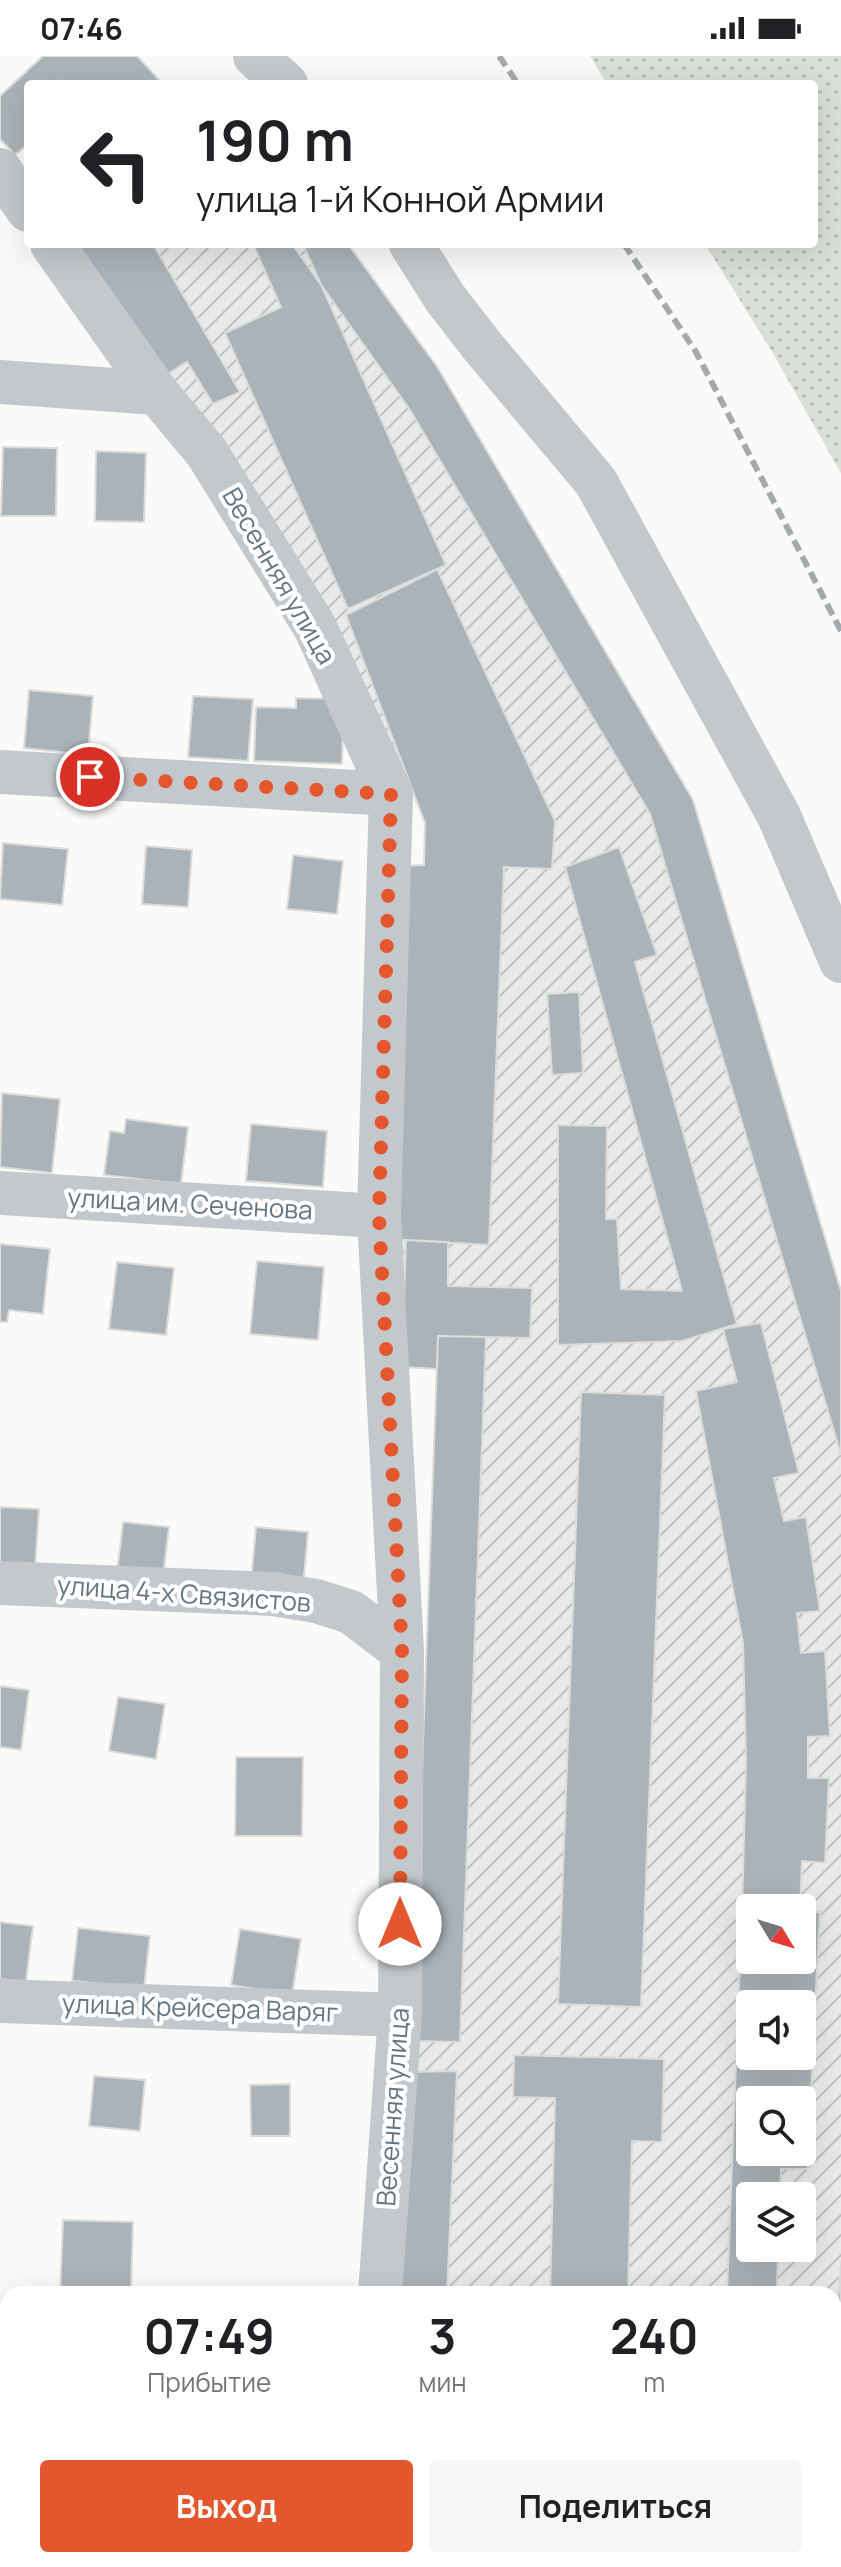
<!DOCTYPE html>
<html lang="ru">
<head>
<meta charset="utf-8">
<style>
	:root { --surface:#fff; --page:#f6f6f6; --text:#202124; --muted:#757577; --accent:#e4572e }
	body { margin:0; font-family:Manrope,sans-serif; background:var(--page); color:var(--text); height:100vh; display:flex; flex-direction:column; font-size:30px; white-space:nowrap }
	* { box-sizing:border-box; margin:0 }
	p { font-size:26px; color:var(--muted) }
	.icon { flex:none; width:44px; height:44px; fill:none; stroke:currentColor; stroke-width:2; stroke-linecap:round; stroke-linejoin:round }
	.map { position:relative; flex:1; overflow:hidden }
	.side { position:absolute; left:0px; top:2230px; width:842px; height:282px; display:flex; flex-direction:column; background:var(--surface); border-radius:24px 24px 0 0; box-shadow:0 8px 32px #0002 }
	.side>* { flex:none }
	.top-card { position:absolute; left:24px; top:24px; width:794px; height:168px; border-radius:8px; box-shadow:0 8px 32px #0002; background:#fff; color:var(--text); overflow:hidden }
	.needle { width:52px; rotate:128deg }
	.buttons { position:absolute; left:736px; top:1838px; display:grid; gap:16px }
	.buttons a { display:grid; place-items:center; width:80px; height:80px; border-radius:8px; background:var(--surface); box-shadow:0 8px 32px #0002; font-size:40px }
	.pin { position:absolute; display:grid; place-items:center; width:68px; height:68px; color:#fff; margin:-34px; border:4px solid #fff; border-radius:50%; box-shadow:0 2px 8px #0007 }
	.me { position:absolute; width:88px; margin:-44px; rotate:0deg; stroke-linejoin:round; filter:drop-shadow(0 0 6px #0008) }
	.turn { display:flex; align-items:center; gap:28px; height:168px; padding:0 40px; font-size:36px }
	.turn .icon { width:104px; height:104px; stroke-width:2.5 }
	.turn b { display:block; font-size:56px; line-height:68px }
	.eta { display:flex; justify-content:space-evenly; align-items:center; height:136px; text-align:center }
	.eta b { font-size:48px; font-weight:700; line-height:56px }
	.button { display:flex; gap:16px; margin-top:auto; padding:16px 40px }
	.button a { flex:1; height:92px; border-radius:8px; background:var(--accent); color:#fff; font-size:32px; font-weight:700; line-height:92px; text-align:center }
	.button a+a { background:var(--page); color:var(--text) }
	.status { display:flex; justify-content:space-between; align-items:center; height:56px; padding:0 40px; background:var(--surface); direction:ltr }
	.status svg { height:22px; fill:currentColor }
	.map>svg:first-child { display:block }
	.industrial { fill:url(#industrial-furrows); fill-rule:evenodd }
	.grass { fill:url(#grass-dots) }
	.building { fill:#aab3b9; stroke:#dcdcda; stroke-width:2; fill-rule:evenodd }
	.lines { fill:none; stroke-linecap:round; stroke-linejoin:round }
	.minor { stroke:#c3c8cc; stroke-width:44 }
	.rail { stroke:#a2aab0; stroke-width:6; stroke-dasharray:12 6; stroke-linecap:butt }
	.route { stroke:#e4572e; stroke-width:14; stroke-dasharray:0 25.2 }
	.labels { text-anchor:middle; stroke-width:8; stroke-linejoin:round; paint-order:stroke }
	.street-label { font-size:26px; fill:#657683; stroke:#fff }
</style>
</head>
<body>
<div class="status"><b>07:46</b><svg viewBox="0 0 49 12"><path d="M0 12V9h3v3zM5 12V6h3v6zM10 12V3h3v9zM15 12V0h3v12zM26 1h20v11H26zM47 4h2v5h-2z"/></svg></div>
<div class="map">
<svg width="841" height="2511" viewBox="0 0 841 2511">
	<defs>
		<pattern id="industrial-furrows" width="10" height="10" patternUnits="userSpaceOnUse" patternTransform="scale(2)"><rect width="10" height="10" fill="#e8e9e9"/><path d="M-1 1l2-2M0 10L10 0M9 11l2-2" fill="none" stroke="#c0c1c2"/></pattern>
		<pattern id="grass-dots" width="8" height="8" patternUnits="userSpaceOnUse" patternTransform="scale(2)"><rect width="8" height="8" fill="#dadfd7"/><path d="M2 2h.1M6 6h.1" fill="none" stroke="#b4b9b4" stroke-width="1.8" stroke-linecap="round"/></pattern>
	</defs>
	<rect width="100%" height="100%" fill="#fafaf8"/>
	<path class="industrial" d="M65,188H348L438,312L693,744L841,1235V2511H384V2504H834V2238H399L412,1985L437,1313L402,1311L391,1183L404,810L424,808L425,767L336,566ZM750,1852H802V1904H750ZM750,1948H802V2000H750ZM750,2044H802V2096H750ZM750,2140H802V2192H750Z"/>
	<path class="grass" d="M590,0H841V417L771,294L705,188H814V28H607Z"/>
	<path class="building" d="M43,0H137L163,28H103L100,26L98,28H28V88L15,99L0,83V40Z
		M74,188H153L240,336L213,348L187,306L160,323Z
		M253,188H303L446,509L348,553L225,277L281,251Z
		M292,188H348L438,312L693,744L841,1235V1399L650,758L410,354Z
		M3,391L57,392L56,460H1Z
		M96,395L146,397L144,466L95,465Z
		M446,509L438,515L555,765L552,813L504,811L489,1189L391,1183L404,810L424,809L425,767L346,559Z
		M29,634L93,640L88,699L24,692Z
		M193,640L253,643L248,705L188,701Z
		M296,642L344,643L342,708L254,705L256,651L296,652Z
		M3,787L68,793L62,849L0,843Z
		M146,790L192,794L188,851L142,848Z
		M619,791L657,899L635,906L737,1268L682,1285L558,1289V1069L607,1070L606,1163H617L621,1233L682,1235L565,811Z
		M293,799L343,805L337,858L287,853Z
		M579,936L583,1017L552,1019L547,938Z
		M2,1037L60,1043L52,1117L0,1111Z
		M126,1063L188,1071L181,1128L104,1119L110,1075L124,1077Z
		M251,1068L327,1075L323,1131L246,1125Z
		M406,1184L448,1186V1230L532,1232L530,1282L438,1280L437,1313L402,1311Z
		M0,1188L50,1193L43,1258L9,1254L7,1266H0Z
		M257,1205L324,1211L318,1284L250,1278Z
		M117,1206L174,1212L166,1279L109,1273Z
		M761,1267L799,1417L774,1422L784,1465L806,1461L820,1555L797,1557L801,1597L825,1595L830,1680L808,1681V1722H829L825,1807L802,1805L800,1852H750V1855H742L746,1705L743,1587L696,1335L737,1326L723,1273Z
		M438,1280L486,1281L460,1986L412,1985Z
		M581,1336L665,1339L641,1951L558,1948Z
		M0,1451L39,1453L35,1515L0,1513Z
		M123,1466L169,1471L162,1529L116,1524Z
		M256,1471L308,1476L303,1530L251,1525Z
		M0,1630L29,1634L21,1694L0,1691Z
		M118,1641L165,1648L156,1703L109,1695Z
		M236,1701H303L302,1780H235Z
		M742,1855H750V1904H802V1855L820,1856L815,1950L750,1948V2000H802V1993L813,1994L808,2113H781L780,2140H750V2192H778L777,2238H727ZM750,2044H802V2096H750Z
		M0,1866L33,1870L26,1926L0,1923Z
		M78,1872L150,1880L144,1932L72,1925Z
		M240,1873L301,1883L292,1939L231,1929Z
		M514,1999L664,2003L662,2086L632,2085L628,2238H550L555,2042L513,2041Z
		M457,2015L447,2238H397L408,2016Z
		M94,2020L145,2024L140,2075L89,2070Z
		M290,2028V2080H251L250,2029Z
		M63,2164L133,2166L131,2238H60Z
		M841,2205V2511H819L820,2504H834V2303Z
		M384,2504H435V2511H383Z
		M543,2504H621L620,2511H542Z
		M716,2504H768L767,2511H716Z"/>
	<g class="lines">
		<path class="minor" d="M255,0L286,28
			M0,114L28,154
			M52,188L157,337L207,397L315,571L391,738L379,1160L402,1595L400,1959L380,2238
			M411,188L445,242L483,291L596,426L779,760L841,905
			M0,326L157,337
			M0,716L391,738
			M0,1137L379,1160
			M0,1527L273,1538L316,1545L351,1556L402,1595
			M0,1945L400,1959
			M0,2319H8
			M367,2511L368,2504"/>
		<path class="rail" d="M499,0L518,28
			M624,188L696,296L841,575"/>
	</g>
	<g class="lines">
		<path class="route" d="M90,721L391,738L379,1160L402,1595L400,1868"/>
	</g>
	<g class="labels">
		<g class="street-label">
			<text transform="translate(279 520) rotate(60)" y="9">Весенняя улица</text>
			<text transform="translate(190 1148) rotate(3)" y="9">улица им. Сеченова</text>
			<text transform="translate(184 1538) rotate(4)" y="9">улица 4-х Связистов</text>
			<text transform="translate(200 1952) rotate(2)" y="9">улица Крейсера Варяг</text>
			<text transform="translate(393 2051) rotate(-86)" y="9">Весенняя улица</text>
		</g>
	</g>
</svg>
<div class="buttons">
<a><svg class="needle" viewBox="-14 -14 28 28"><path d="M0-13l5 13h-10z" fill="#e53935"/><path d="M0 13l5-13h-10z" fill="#757577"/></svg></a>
<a><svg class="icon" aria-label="sound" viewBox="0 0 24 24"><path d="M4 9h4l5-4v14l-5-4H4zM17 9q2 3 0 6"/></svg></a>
<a><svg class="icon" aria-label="search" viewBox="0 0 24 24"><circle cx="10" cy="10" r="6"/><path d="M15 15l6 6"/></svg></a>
<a><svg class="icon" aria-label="layers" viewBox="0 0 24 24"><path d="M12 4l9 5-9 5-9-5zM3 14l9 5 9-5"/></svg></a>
</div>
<div class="pin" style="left:90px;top:721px;background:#d93025"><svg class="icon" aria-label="arrive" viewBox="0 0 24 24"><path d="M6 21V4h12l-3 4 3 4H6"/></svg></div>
<svg class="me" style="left:400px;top:1868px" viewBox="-20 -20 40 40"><circle r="19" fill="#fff"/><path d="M0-13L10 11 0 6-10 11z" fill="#e4572e"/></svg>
<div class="top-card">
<div class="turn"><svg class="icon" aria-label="left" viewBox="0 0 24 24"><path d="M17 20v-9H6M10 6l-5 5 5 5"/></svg><div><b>190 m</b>улица 1-й Конной Армии</div></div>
</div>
<section class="side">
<div class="eta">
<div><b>07:49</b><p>Прибытие</p></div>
<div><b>3</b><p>мин</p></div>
<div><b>240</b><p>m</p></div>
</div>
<div class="button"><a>Выход</a><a>Поделиться</a></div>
</section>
</div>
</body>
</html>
